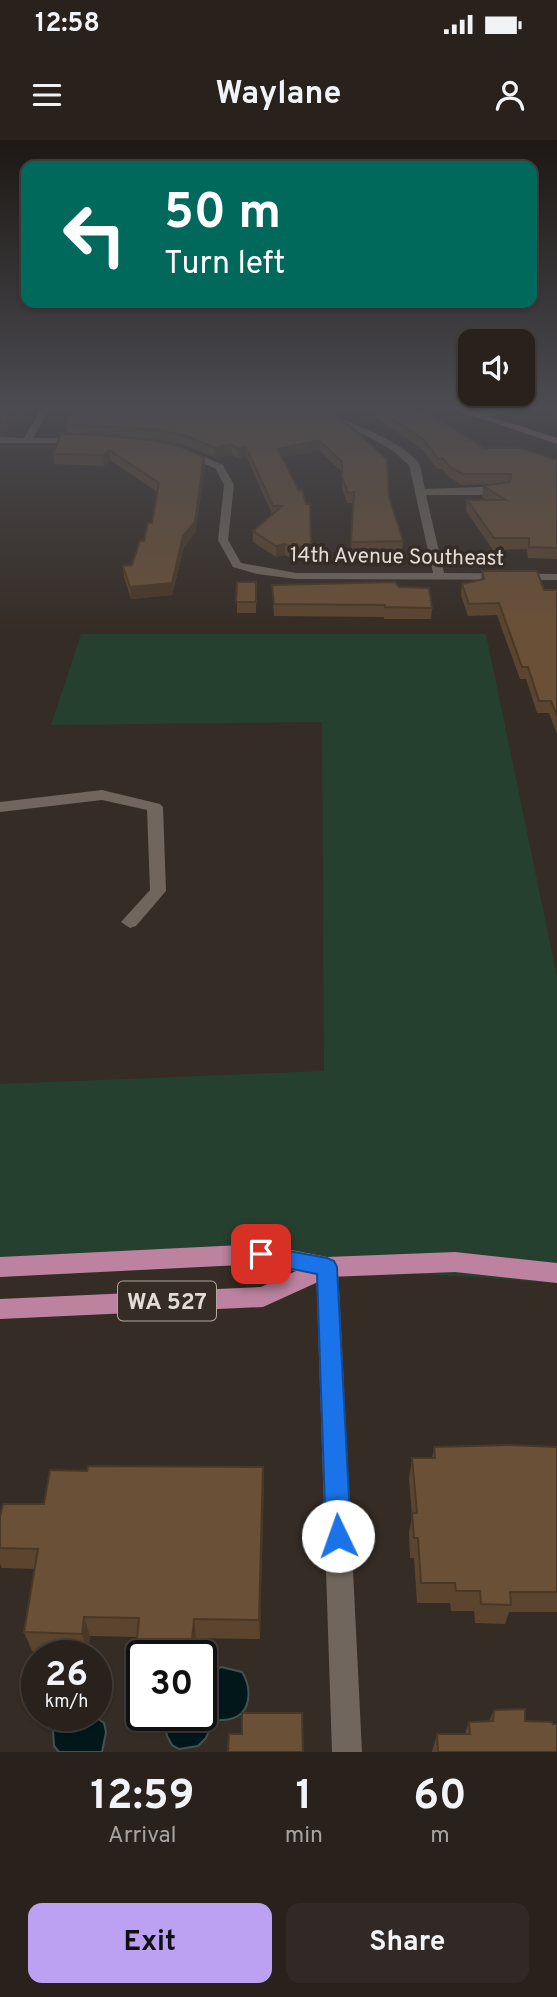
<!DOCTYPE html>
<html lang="en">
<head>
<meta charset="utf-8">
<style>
	:root { --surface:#28211c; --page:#302925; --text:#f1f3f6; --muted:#a5a3a3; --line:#443e3b; --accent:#bca0f2 }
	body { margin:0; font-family:Overpass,sans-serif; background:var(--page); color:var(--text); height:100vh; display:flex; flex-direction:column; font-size:26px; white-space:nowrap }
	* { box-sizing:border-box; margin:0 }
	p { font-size:23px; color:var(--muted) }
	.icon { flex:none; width:38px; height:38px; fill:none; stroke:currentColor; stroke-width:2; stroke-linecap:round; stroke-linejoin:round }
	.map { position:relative; height:1612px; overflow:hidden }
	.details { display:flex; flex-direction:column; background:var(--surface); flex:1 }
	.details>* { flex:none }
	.top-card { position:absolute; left:21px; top:21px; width:516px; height:147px; border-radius:14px; box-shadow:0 2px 5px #0004,0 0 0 2px var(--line); background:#00695c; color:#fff; overflow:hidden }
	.tools { position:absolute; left:458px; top:189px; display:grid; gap:14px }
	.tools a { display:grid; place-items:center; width:77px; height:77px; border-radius:14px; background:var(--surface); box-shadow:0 2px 5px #0004,0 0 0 2px var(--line); font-size:35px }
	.speed { position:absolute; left:21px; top:1500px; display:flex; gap:14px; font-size:35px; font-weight:700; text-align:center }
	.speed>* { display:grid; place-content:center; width:91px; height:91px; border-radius:50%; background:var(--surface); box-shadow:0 2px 5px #0004,0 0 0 2px var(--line); line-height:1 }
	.speed small { font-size:18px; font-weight:400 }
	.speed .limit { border:4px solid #111; border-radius:10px; background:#fff; color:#111 }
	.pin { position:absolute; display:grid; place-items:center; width:60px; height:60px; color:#fff; margin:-30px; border-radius:14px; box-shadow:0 4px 10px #0006 }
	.me { position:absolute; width:77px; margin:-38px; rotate:357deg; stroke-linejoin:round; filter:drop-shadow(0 0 5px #0008) }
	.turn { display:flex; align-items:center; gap:24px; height:147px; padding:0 28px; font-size:32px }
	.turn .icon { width:91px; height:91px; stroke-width:2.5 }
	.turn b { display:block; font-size:49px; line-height:60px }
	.eta { display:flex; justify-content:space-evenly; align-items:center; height:119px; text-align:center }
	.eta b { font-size:42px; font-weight:700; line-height:49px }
	.cta { display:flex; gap:14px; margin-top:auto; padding:14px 28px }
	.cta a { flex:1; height:80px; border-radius:14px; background:var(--accent); color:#111; font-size:28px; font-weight:700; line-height:80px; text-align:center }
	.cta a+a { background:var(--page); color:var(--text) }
	.status { display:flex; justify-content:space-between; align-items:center; height:49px; padding:0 35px; background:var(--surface); direction:ltr }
	.status svg { height:19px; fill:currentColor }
	header { display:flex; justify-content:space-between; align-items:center; height:91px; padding:0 28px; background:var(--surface); font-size:32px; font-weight:700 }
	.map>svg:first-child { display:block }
	.green { fill:#26402f }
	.water { fill:#011719; stroke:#445252; stroke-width:2 }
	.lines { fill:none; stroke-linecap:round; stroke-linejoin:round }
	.street { fill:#70665d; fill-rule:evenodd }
	.secondary { fill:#96747e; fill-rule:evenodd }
	.primary { fill:#bc829f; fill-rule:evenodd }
	.wall { fill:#5b452f }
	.shaded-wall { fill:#4a3826 }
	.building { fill:#6a5037; stroke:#4a3826; stroke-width:2 }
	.route { fill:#1a73e8; stroke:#114b97; stroke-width:2 }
	.labels { text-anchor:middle; stroke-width:7; stroke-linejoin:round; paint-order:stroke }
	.far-street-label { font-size:21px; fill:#e2dcd7; stroke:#352c25 }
	.shield { fill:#352c25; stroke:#aea7a2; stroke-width:2 }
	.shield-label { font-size:23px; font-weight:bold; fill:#e2dcd7 }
</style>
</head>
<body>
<div class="status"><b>12:58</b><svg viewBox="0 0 49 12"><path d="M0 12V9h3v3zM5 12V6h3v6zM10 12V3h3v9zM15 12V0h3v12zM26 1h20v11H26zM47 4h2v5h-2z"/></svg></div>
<header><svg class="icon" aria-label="menu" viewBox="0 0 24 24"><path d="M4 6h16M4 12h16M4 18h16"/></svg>Waylane<svg class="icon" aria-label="person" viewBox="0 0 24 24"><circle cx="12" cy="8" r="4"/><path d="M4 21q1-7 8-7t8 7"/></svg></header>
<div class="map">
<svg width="557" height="1612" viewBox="0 0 557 1612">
	<rect width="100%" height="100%" fill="#352c25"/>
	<path class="green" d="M81,494H486L557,837V1143L327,1127L261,1114L0,1127V944L324,931L322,582L51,585Z"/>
	<path class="water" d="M221,1527L242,1532C252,1548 252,1574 230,1579C223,1581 219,1579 213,1582L206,1598L198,1606L179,1609L172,1605L167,1596L165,1584L159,1575H201V1542Z
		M94,1576L104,1583L106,1592L102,1612H59L54,1606L53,1589L60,1583L80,1584Z"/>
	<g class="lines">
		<path class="street" d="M49,266H59L46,275L33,298H83L86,299V303H0V297L24,298L40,271Z
			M289,266C316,266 402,299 418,322C422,329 423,341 425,349L508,346V350L479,355H426L444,433L557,434V440L296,439L257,434L233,427L218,400L224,345L216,329L180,313V309H186L223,325L234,345L228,400L241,423L296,433H433L409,325L392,310L365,295Z
			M505,266H518C506,273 482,281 470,275Z
			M102,650L160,664L163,667L166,751L136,786L130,788L121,782L150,750L147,670L102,660L0,672V662Z
			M327,1117L335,1120L338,1127L362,1612H332L316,1127L319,1120Z"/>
		<path class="secondary" d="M444,266H457L557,298V304Z"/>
		<path class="primary" d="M261,1104L327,1117L455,1112L557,1123V1143L455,1132L329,1137L263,1167L0,1179V1159L261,1147L296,1131L261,1124L0,1137V1117Z"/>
	</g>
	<path class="wall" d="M56,266H321V269L314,268L389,356L403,401L402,412L351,413L353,363H347L342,347V332L319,310L282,318L311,404V416L293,420L285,415L276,417L253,402V391L272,374L247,318L239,319L232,315L215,318L185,305L159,300L111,297L205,328L195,393L184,407L172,455L131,459L124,437L123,426L132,425L144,401L152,383L157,352L110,320L104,326L54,324L53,314L67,294L66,284L71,274L57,271Z
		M365,266H404L484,308L557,320V419L528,418L527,409L493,410L466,371L467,360H487L482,357L483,346L495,344L462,345L449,337L442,329H437L423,310L365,270Z
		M525,266H557V277Z
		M482,431L544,450H557V594L549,573H537L526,539H520L497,475L468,476L461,455L462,444L481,440Z
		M237,442H256V473H237Z
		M272,445L399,447L432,468L431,479H384V477L274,476Z
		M434,1307H557V1472H509L505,1484L475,1483L474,1471H451L450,1463H417L414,1418H410L409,1393L412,1376L409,1339L412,1318H432Z
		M263,1327L260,1499L196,1498L195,1516H142L141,1517L137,1497L90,1496L88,1513L32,1511L24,1492L35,1429L2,1428L0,1424V1377L44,1364L87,1331Z
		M494,1570L525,1581L557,1612H432L437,1594H465L469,1582L489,1581Z"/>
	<path class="shaded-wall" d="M19,266H29L3,294L0,295V285Z
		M319,300V310L278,319V309Z
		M231,304L232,315L215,318V308Z
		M246,307L247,318L239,319L238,309Z
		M109,310L110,320L104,326L103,315Z
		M204,317L205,328L195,393L184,407L172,455L131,459L130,447Z
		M285,404V415L276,417V406Z
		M311,404V416L293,420L294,409Z
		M263,1327L264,1348L260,1499L259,1480Z
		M84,1477L90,1496L88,1513L82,1494Z
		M194,1479L196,1498L195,1516L192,1500Z"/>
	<path class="building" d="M0,266H19L2,284L0,285Z
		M74,266H308L342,279L387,319L389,356L403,401L351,402L354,352L348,353L342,337V322L319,300L278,309L299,351L302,349L306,364H310L311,404L294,409L285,404L276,406L253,391L282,366H273L246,307L238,309L231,304L215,308L184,295L159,290L66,284Z
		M373,266H404L433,276L484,308H521L557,320V408L529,407V398H494L467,360H506L483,346L510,342L511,334H463L450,327L443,318L438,319L424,300Z
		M61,294H84L152,300L181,307L204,317L195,382L183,396L172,443L130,447L123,426L132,425L140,401H144L148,383H152L159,343L109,310L103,315L53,314Z
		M482,431H537L544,450H557V576L551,561H539L528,527H522L499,463L469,464L462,444L484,439Z
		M237,442H256V462H236Z
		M395,442L399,447L429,448L432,468L385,467V465L274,464L272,445Z
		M509,1305L557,1307V1452H510L511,1465L481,1464L480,1451H456L455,1443H421L418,1398H414L412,1373H417L412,1318H435L434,1307Z
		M88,1326L263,1327L259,1480L194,1479L192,1500L137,1499L139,1478L84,1477L82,1494L24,1492L38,1409L0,1408V1377L3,1364H44L50,1330L87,1331Z
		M525,1569V1581L552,1582L553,1584H557V1612H438L437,1594H470L469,1582L493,1581L494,1570Z
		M242,1573H302L303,1612H228L229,1594H242Z"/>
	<linearGradient id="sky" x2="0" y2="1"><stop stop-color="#1d1814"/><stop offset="0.54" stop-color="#4b4b51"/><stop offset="1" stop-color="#4b4b51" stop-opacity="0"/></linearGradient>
	<rect width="557" height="492" fill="url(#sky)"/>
	<path class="route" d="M261,1106L327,1118L334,1121L337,1127L351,1396L347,1405L338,1409L330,1405L326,1396L317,1134L254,1121L251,1114L254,1108Z"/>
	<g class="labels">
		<g class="far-street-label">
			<text transform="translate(397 416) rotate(1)" y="7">14th Avenue Southeast</text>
		</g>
		<rect class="shield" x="118" y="1141.5" width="98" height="39" rx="5"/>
		<g class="shield-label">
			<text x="167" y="1169">WA 527</text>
		</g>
	</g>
</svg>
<div class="tools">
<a><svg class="icon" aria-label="sound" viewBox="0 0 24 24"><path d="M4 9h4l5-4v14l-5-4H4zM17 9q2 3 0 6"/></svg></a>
</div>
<div class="speed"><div>26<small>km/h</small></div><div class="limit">30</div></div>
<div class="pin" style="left:261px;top:1114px;background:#d93025"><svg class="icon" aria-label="arrive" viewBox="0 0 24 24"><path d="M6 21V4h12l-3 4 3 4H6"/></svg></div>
<svg class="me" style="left:338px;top:1396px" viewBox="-20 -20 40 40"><circle r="19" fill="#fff"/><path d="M0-13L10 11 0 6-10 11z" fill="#1a73e8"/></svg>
<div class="top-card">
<div class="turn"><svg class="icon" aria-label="left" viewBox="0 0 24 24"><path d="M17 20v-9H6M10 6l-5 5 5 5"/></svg><div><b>50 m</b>Turn left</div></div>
</div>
</div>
<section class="details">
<div class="eta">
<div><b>12:59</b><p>Arrival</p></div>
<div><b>1</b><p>min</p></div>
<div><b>60</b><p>m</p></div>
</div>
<div class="cta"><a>Exit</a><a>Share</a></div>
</section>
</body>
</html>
